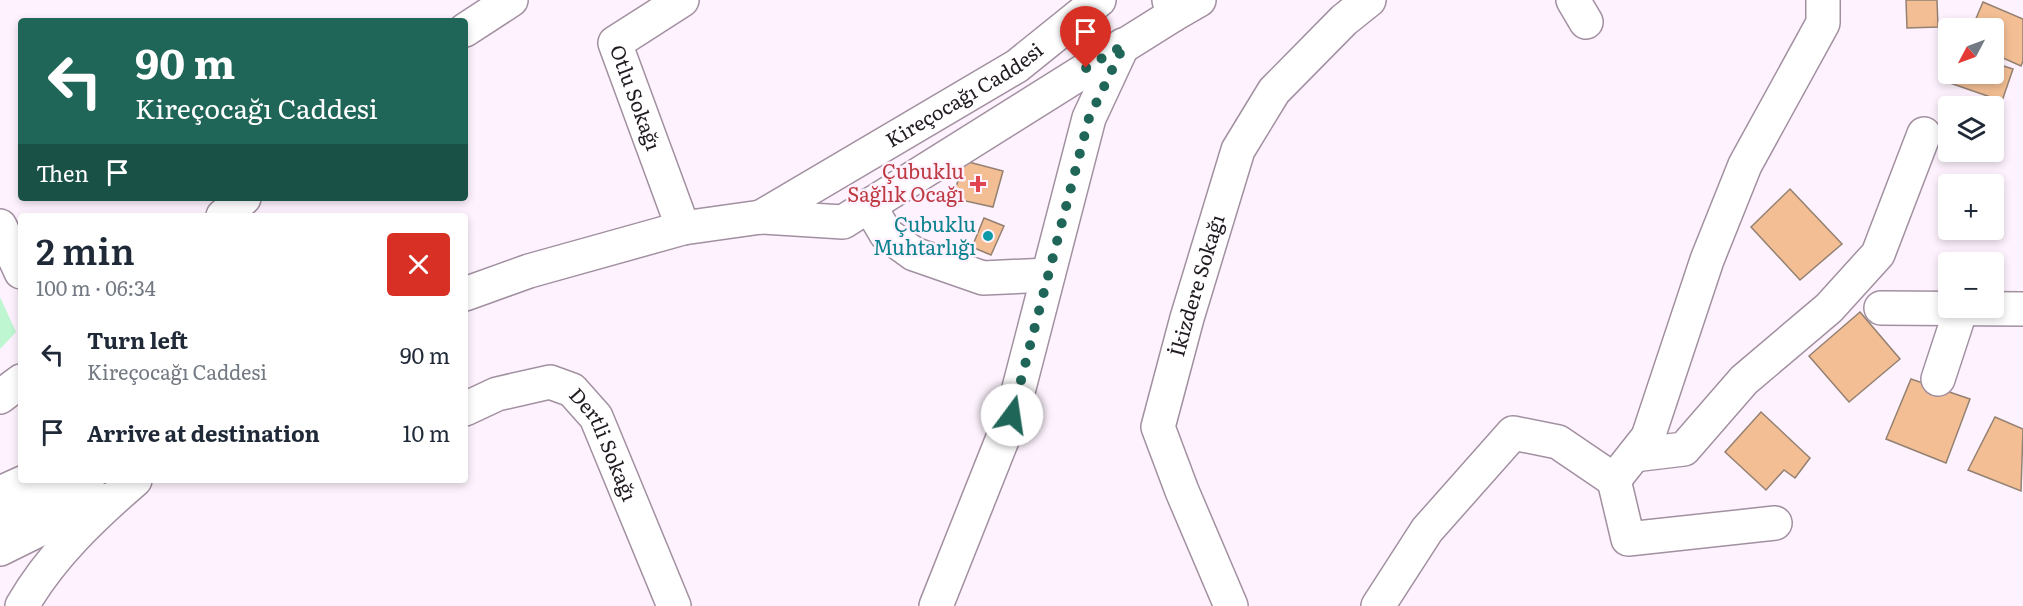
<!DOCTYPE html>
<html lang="en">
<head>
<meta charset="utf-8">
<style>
	:root { --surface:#fff; --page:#f6f6f7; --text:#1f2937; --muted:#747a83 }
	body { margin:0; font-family:Literata,serif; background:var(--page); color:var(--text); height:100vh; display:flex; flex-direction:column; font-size:22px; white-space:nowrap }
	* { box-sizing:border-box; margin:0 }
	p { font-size:20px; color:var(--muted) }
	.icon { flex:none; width:33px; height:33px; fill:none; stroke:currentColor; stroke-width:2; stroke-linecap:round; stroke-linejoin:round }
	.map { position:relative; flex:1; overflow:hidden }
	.sheet { position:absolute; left:18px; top:213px; width:450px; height:270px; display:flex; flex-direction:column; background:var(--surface); border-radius:6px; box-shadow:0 3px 9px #0003 }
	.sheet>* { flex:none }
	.hud { position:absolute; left:18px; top:18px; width:450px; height:183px; border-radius:6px; box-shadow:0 3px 9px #0003; background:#206658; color:#fff; overflow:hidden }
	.needle { width:39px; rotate:229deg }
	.tools { position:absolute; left:1938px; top:18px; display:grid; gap:12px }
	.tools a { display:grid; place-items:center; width:66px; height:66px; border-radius:6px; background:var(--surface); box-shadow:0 3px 9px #0003; font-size:30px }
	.pin { position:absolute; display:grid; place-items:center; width:51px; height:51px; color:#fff; margin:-62px -26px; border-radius:50% 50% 50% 0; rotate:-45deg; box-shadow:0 0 6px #0007 }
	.pin .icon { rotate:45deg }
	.me { position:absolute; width:66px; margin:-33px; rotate:14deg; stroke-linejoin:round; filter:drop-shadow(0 0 4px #0008) }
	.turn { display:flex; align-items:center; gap:21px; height:126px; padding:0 18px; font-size:27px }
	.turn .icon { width:78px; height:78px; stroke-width:2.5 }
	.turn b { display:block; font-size:42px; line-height:51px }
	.then { display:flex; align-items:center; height:57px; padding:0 18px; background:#0003; gap:12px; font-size:22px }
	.round { display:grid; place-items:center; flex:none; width:63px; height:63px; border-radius:6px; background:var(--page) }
	.head { display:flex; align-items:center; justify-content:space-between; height:102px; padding:0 18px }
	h1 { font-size:36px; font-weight:600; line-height:45px }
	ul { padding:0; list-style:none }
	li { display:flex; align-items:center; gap:18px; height:78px; padding:0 18px }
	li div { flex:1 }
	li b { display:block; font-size:22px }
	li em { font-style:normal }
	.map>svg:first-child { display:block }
	.green { fill:#bef6d1 }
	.building { fill:#f3be93; stroke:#948172; stroke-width:1.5 }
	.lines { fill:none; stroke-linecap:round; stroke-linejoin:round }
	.minor-casing { stroke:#a290a1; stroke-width:36 }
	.major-casing { stroke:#a290a1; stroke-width:36 }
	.minor { stroke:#fff; stroke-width:33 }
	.major { stroke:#fff; stroke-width:33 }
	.route { stroke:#206658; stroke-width:10; stroke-dasharray:0 18 }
	.health-dot { fill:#e0444e; stroke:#fdf2fd; stroke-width:2 }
	.culture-dot { fill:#0f9aa8; stroke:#fdf2fd; stroke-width:2 }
	.labels { text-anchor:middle; stroke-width:5; stroke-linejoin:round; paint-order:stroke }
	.street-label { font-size:20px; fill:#221b22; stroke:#fdf2fd }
	.health-label { font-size:20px; fill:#be3a42; stroke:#fdf2fd; text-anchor:end }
	.culture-label { font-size:20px; fill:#0d838f; stroke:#fdf2fd; text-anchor:end }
</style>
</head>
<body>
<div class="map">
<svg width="2023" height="606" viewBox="0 0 2023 606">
	<rect width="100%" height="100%" fill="#fdf2fd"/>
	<path class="green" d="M0,297L16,332L0,349Z"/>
	<path class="building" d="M1906,0H1937L1938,27L1907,28Z
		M1983,2L2023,19V61L2021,66L1994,54V28H1972Z
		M1994,63L2013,69L2002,101L1950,83L1953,74H1994Z
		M965,161L1003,171L993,207L952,198Z
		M1790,189L1842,244L1800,280L1751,227Z
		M984,218L1004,226L991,255L972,247Z
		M1860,312L1900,359L1849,402L1809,356Z
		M1911,379L1970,399L1946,463L1886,439Z
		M1761,412L1810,458L1795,478L1784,470L1766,490L1725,452Z
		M1995,417L2023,429L2021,491L1968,470Z"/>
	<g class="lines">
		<g class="minor-casing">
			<g id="minor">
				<path id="s1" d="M682,0L615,43L683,228"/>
				<path d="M1573,0L1586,22"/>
				<path d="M1173,15L1199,0"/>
				<path d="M465,30L511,0"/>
				<path d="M869,205L886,234L914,254L983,278L1048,275"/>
				<path d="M223,216L244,198"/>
				<path d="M0,226L21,272"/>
				<path d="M1881,308L2023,309"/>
				<path d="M1938,379L1961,309"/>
				<path d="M0,397L21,381"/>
				<path id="s2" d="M465,409L497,394L550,382L572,390L596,417L674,606"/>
				<path d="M1634,455L1684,449L1744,380L1829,308L1878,254L1924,134"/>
				<path d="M1614,480L1628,539L1775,523"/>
				<path d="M936,606L1012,415L1089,118L1123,45"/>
				<path id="s3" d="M1231,606L1182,491L1158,427L1187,318L1238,150L1274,91L1344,20L1369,0"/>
				<path d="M1378,606L1427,530L1513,433L1558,442L1614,480L1648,437L1707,260L1745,165L1823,23V0"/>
			</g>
		</g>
		<g class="major-casing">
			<g id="major">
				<path id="s4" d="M761,217L1017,66L1099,0"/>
				<path d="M465,294L529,271L683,228L761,217L843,222L1173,15L1169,0"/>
				<path d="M0,493L29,480"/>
				<path d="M6,520L69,489L81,480"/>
				<path d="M0,549L79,510L96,498"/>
				<path d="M22,606C50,557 92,517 135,480"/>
			</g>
		</g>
		<use href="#minor" class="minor"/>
		<use href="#major" class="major"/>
	</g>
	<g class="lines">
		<path class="route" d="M1012,415L1089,118L1124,45L1086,68"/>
	</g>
	<path class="health-dot" d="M975 175h6v6h6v6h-6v6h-6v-6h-6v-6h6z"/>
	<circle class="culture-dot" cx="988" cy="236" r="6"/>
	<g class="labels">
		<g class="street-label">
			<text dy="7" stroke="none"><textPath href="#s4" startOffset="237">Kireçocağı Caddesi</textPath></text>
			<text dy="7" stroke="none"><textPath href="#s1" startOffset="138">Otlu Sokağı</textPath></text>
			<text dy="7" stroke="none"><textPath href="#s3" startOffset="340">İkizdere Sokağı</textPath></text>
			<text dy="7" stroke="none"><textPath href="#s2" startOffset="177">Dertli Sokağı</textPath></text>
		</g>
		<g class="health-label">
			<text x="964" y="179">Çubuklu<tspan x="964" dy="23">Sağlık Ocağı</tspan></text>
		</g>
		<g class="culture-label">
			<text x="976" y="232">Çubuklu<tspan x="976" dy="23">Muhtarlığı</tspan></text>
		</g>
	</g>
</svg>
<div class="tools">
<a><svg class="needle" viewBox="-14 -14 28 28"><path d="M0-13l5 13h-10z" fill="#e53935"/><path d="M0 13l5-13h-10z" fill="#747a83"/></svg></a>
<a><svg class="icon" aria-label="layers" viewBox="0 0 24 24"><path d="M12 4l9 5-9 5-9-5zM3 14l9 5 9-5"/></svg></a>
<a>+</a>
<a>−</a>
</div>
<div class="pin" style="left:1086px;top:68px;background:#d93025"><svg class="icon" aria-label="arrive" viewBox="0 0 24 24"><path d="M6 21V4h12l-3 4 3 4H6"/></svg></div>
<svg class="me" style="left:1012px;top:415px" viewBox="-20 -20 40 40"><circle r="19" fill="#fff"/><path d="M0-13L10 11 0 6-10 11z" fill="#206658"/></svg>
<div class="hud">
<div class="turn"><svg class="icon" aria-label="left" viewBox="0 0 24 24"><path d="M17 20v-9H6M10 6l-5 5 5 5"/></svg><div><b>90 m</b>Kireçocağı Caddesi</div></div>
<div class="then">Then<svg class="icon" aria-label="arrive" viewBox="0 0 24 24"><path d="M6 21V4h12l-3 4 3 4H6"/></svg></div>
</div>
<section class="sheet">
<div class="head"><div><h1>2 min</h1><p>100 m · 06:34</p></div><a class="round" style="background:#d93025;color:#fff"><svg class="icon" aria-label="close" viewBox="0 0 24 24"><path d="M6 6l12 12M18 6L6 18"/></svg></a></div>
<ul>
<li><svg class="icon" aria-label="left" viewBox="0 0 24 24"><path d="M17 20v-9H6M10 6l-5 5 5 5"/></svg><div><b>Turn left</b><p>Kireçocağı Caddesi</p></div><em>90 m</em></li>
<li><svg class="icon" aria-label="arrive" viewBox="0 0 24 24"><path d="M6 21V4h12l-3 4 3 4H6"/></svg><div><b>Arrive at destination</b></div><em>10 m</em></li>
</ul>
</section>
</div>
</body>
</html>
